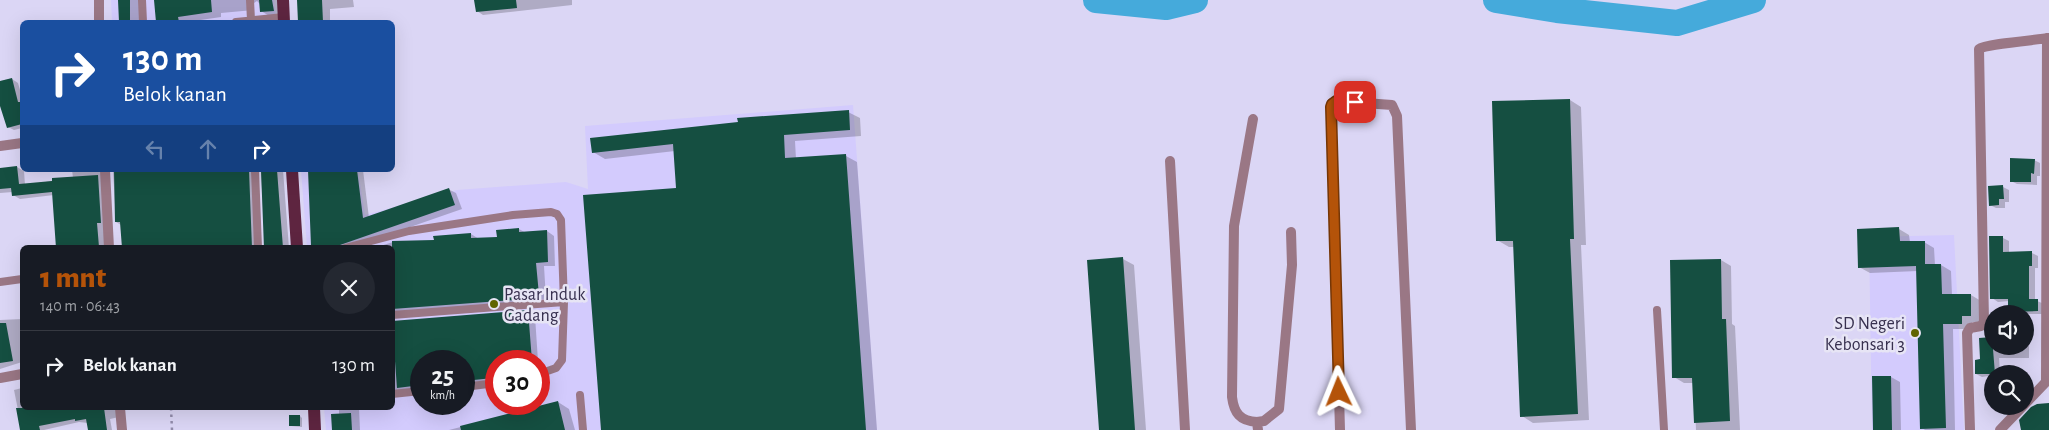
<!DOCTYPE html>
<html lang="id">
<head>
<meta charset="utf-8">
<style>
	:root { --surface:#171b24; --page:#242831; --text:#f1f3f6; --muted:#9ea1a6; --line:#363941; --accent:#b45309 }
	body { margin:0; font-family:"Alegreya Sans",sans-serif; background:var(--page); color:var(--text); height:100vh; display:flex; flex-direction:column; font-size:19px; white-space:nowrap }
	* { box-sizing:border-box; margin:0 }
	p { font-size:16px; color:var(--muted) }
	.icon { flex:none; width:28px; height:28px; fill:none; stroke:currentColor; stroke-width:2; stroke-linecap:round; stroke-linejoin:round }
	.map { position:relative; flex:1; overflow:hidden }
	.panel { position:absolute; left:20px; top:245px; width:375px; height:165px; display:flex; flex-direction:column; background:var(--surface); border-radius:8px; box-shadow:0 5px 20px #0002 }
	.panel>* { flex:none }
	.hud { position:absolute; left:20px; top:20px; width:375px; height:152px; border-radius:8px; box-shadow:0 5px 20px #0002; background:#1a4fa0; color:#fff; overflow:hidden }
	.tools { position:absolute; left:1984px; top:305px; display:grid; gap:10px }
	.tools a { display:grid; place-items:center; width:50px; height:50px; border-radius:50%; background:var(--surface); box-shadow:0 5px 20px #0002; font-size:25px }
	.speed { position:absolute; left:410px; top:350px; display:flex; gap:10px; font-size:25px; font-weight:700; text-align:center }
	.speed>* { display:grid; place-content:center; width:65px; height:65px; border-radius:50%; background:var(--surface); box-shadow:0 5px 20px #0002; line-height:1 }
	.speed small { font-size:12px; font-weight:400 }
	.speed .limit { border:8px solid #d22; background:#fff; color:#111 }
	.pin { position:absolute; display:grid; place-items:center; width:42px; height:42px; color:#fff; margin:-21px; border-radius:10px; box-shadow:0 2px 8px #0006 }
	.me { position:absolute; width:55px; margin:-28px; rotate:358deg; stroke-linejoin:round; filter:drop-shadow(0 0 4px #0008) }
	.turn { display:flex; align-items:center; gap:18px; height:105px; padding:0 20px; font-size:22px }
	.turn .icon { width:65px; height:65px; stroke-width:2.5 }
	.turn b { display:block; font-size:35px; line-height:42px }
	.lanes { display:flex; align-items:center; height:48px; padding:0 20px; background:#0003; justify-content:center; gap:25px; direction:ltr }
	.lanes .off { opacity:.35 }
	.round { display:grid; place-items:center; flex:none; width:52px; height:52px; border-radius:26px; background:var(--page) }
	.headline { display:flex; align-items:center; justify-content:space-between; height:85px; padding:0 20px }
	h1 { font-size:30px; font-weight:800; line-height:38px; color:var(--accent) }
	ul { padding:0; list-style:none }
	li { display:flex; align-items:center; gap:15px; height:70px; padding:0 20px; border-top:1px solid var(--line) }
	li div { flex:1 }
	li b { display:block; font-size:19px }
	li em { font-style:normal }
	.map>svg:first-child { display:block }
	.built { fill:#d3cbfd; fill-rule:evenodd }
	.shadow { fill:#0003 }
	.lines { fill:none; stroke-linecap:round; stroke-linejoin:round }
	.river { stroke:#45aadb; stroke-width:26 }
	.building { fill:#154f41 }
	.path { stroke:#928cab; stroke-width:2.5; stroke-dasharray:2.5 4; stroke-linecap:butt }
	.service { stroke:#9a7785; stroke-width:8 }
	.minor { stroke:#9a7785; stroke-width:10 }
	.primary { stroke:#5e2540; stroke-width:12 }
	.route-casing { stroke:#753606; stroke-width:12 }
	.route { stroke:#b45309; stroke-width:9 }
	.poi-dot { fill:#606500; stroke:#e7e5f5; stroke-width:2 }
	.labels { text-anchor:middle; stroke-width:5; stroke-linejoin:round; paint-order:stroke }
	.poi-label { font-size:18px; fill:#37304f; stroke:#e7e5f5; text-anchor:start }
</style>
</head>
<body>
<div class="map">
<svg width="2049" height="430" viewBox="0 0 2049 430">
	<rect width="100%" height="100%" fill="#dbd6f5"/>
	<path class="built" d="M111,0H274L276,22H112Z
		M853,105L877,430H326L324,408H392V248L307,247L301,170H358L365,215L457,190L566,182L588,189L585,126ZM421,361H464V404H421ZM496,361H539V404H496Z
		M1954,235L1964,430H1872L1869,237Z"/>
	<path class="shadow" d="M119,0H139V22H120Z
		M155,0H281L283,16L271,17L261,11V5L257,1L254,3V10L221,13V17L187,22H158Z
		M298,0H353L354,7L330,9V22H299Z
		M476,0H572V5L483,15L477,11Z
		M12,79L18,83L20,90H22V128L14,130L8,127L0,98V82Z
		M1570,100L1581,107L1586,245H1581L1589,420L1533,423L1522,416L1514,247H1509L1497,240Z
		M848,112L860,118L861,136L795,141L796,159L846,156L857,162L877,430H602L678,189L675,151L605,159L593,152Z
		M2034,160L2040,163V176H2037V185L2017,184L2011,181Z
		M17,167L24,171L25,185L73,178L72,170H107L105,248H57L54,195L20,199L13,195V192L0,193V169Z
		M113,170H260L256,174L259,248H116L123,246L121,225L116,222Z
		M261,170H283L289,248H265Z
		M309,170H363L369,218L448,189L456,193L462,209L350,248H312Z
		M2003,187L2009,190V202H2005V208H1996L1990,205Z
		M519,229L526,233L547,231L554,236L555,266H544L546,299L534,300L535,303L394,317L395,322L528,312L535,316L538,361H496V382L464,390V361H421V390L392,397V248H374L393,242L435,241L471,234L479,239L498,238Z
		M1899,229L1909,235L1910,242H1924L1934,248L1935,265H1941L1951,271L1952,295H1971L1981,301V322H1972V329H1953L1955,430H1925L1922,428L1918,271L1870,273L1859,267Z
		M2003,238L2009,241V253H2032L2038,256V268H2035V300L2044,304V314H2014L2009,311V301L1998,302L1992,298Z
		M1123,259L1134,265L1146,430H1100Z
		M1721,260L1731,266L1732,324L1735,326L1740,430H1696L1694,383H1684L1674,377L1672,261Z
		M22,319V362L0,369V320Z
		M2025,338L2026,344L2029,346V358H1999L2000,374L1982,377L1976,374L1981,361L1980,339H1992V346H2025Z
		M1891,377L1900,382L1901,430H1875Z
		M22,388V408H118L119,417L110,419L112,430H90L88,423L79,422L44,430H22L14,390Z
		M558,402L569,409L575,430H449Z
		M339,408H359L360,430H333L339,415Z
		M300,416L302,418V427L291,426Z"/>
	<g class="lines">
		<path class="river" d="M1096,0L1166,7L1195,0
			M1496,0L1557,10L1677,23L1753,0"/>
	</g>
	<path class="building" d="M118,0H130V22H119Z
		M154,0H211L212,12L178,17L179,22H156Z
		M259,0H272L274,11L260,12Z
		M297,0H322L323,22H298Z
		M474,0H516L517,8L476,12Z
		M12,78L18,102H22V124L7,128L0,106V81Z
		M1570,99L1574,239H1570L1578,414L1520,417L1513,241H1496L1492,101Z
		M849,110L850,130L784,135L785,158L846,154L866,430H601L583,195L676,188L673,144L592,153L590,138L738,122L737,118Z
		M2010,158L2035,159L2034,174L2031,173V182H2010Z
		M17,166L19,184L52,181V178L98,175L101,223H97L99,247L56,248L52,192L12,196L11,188L0,189V168Z
		M114,170H249L252,248H122L120,222H115Z
		M261,170H277L283,248H264Z
		M308,170H357L363,218L449,188L455,205L340,245L311,246Z
		M2003,185L2004,199H1999V205L1989,206L1988,186Z
		M1899,227L1900,241H1925V264H1941L1942,294H1971V316H1962V324H1943L1946,428L1920,429L1916,266L1858,268L1857,229Z
		M519,228V232L547,230L548,262L536,263L539,295L527,296V299L392,309V241L434,240L433,236L471,233V238L497,237L496,230Z
		M1989,236H2003V252L2032,251V266H2029V299H2038V311L2008,312V299H1990Z
		M1123,257L1135,430H1099L1087,260Z
		M1721,259L1722,319H1726L1730,421L1694,423L1692,378H1672L1670,260Z
		M528,310L532,361H493V378L464,381V361H421V385L397,388L392,321Z
		M0,323H6L13,361L0,363Z
		M1992,337L1995,374H1975V360L1980,359L1979,338Z
		M1872,376H1891L1892,430H1873Z
		M558,401L565,430H461L460,426Z
		M2049,403V430H2021L2019,420L2031,407L2037,404Z
		M16,408H104L107,430H88L86,419L75,421V419L39,426L40,430H20Z
		M351,413L352,430H332L331,414Z
		M289,415H300V426H289Z"/>
	<g class="lines">
		<path class="path" d="M171,408L172,430"/>
		<path class="service" d="M142,0L143,22
			M250,0L251,20
			M236,22L284,17
			M255,170L258,248
			M345,248L409,231L513,215L551,212L557,214L561,220L564,302
			M0,282L22,279
			M1657,310L1664,430
			M392,315L564,302L562,360L556,368L539,374
			M464,387L496,383
			M392,394L421,391
			M580,395L583,430"/>
		<path class="minor" d="M99,0V22
			M1253,119L1234,226L1232,397C1234,413 1240,421 1257,422L1258,430
			M0,146L22,143
			M1170,161L1185,430
			M105,170L109,248
			M0,378L22,374
			M120,408L122,430
			M1257,422L1264,421L1279,409L1292,265L1291,232
			M1340,430L1331,107L1332,103L1337,101L1392,105L1397,116L1411,430
			M1970,430L1967,333L1970,328L1981,326L1984,322L1979,49C1985,44 2037,40 2049,38
			M2000,430L2046,382L2047,38"/>
		<path class="primary" d="M283,0L284,22
			M292,170L297,248
			M314,408L315,430"/>
	</g>
	<g class="lines">
		<g class="route-casing">
			<path id="route" d="M1339,392L1331,107L1332,104L1336,101L1355,102"/>
		</g>
		<use href="#route" class="route"/>
	</g>
	<g class="poi-dot">
		<circle cx="494" cy="304" r="5"/>
		<circle cx="1915" cy="333" r="5"/>
	</g>
	<g class="labels">
		<g class="poi-label">
			<text x="504" y="300">Pasar Induk<tspan x="504" dy="21">Gadang</tspan></text>
			<text x="1905" y="329" text-anchor="end">SD Negeri<tspan x="1905" dy="21">Kebonsari 3</tspan></text>
		</g>
	</g>
</svg>
<div class="tools">
<a><svg class="icon" aria-label="sound" viewBox="0 0 24 24"><path d="M4 9h4l5-4v14l-5-4H4zM17 9q2 3 0 6"/></svg></a>
<a><svg class="icon" aria-label="search" viewBox="0 0 24 24"><circle cx="10" cy="10" r="6"/><path d="M15 15l6 6"/></svg></a>
</div>
<div class="speed"><div>25<small>km/h</small></div><div class="limit">30</div></div>
<div class="pin" style="left:1355px;top:102px;background:#d93025"><svg class="icon" aria-label="arrive" viewBox="0 0 24 24"><path d="M6 21V4h12l-3 4 3 4H6"/></svg></div>
<svg class="me" style="left:1339px;top:392px" viewBox="-20 -20 40 40"><path d="M0-17L14 15 0 8-14 15z" fill="#b45309" stroke="#fff" stroke-width="4"/></svg>
<div class="hud">
<div class="turn"><svg class="icon" aria-label="right" viewBox="0 0 24 24"><path d="M7 20v-9h11M14 6l5 5-5 5"/></svg><div><b>130 m</b>Belok kanan</div></div>
<div class="lanes"><svg class="icon off" aria-label="left" viewBox="0 0 24 24"><path d="M17 20v-9H6M10 6l-5 5 5 5"/></svg><svg class="icon off" aria-label="ahead" viewBox="0 0 24 24"><path d="M12 20V5M6 11l6-6 6 6"/></svg><svg class="icon" aria-label="right" viewBox="0 0 24 24"><path d="M7 20v-9h11M14 6l5 5-5 5"/></svg></div>
</div>
<section class="panel">
<div class="headline"><div><h1>1 mnt</h1><p>140 m · 06:43</p></div><a class="round"><svg class="icon" aria-label="close" viewBox="0 0 24 24"><path d="M6 6l12 12M18 6L6 18"/></svg></a></div>
<ul>
<li><svg class="icon" aria-label="right" viewBox="0 0 24 24"><path d="M7 20v-9h11M14 6l5 5-5 5"/></svg><div><b>Belok kanan</b></div><em>130 m</em></li>
</ul>
</section>
</div>
</body>
</html>
